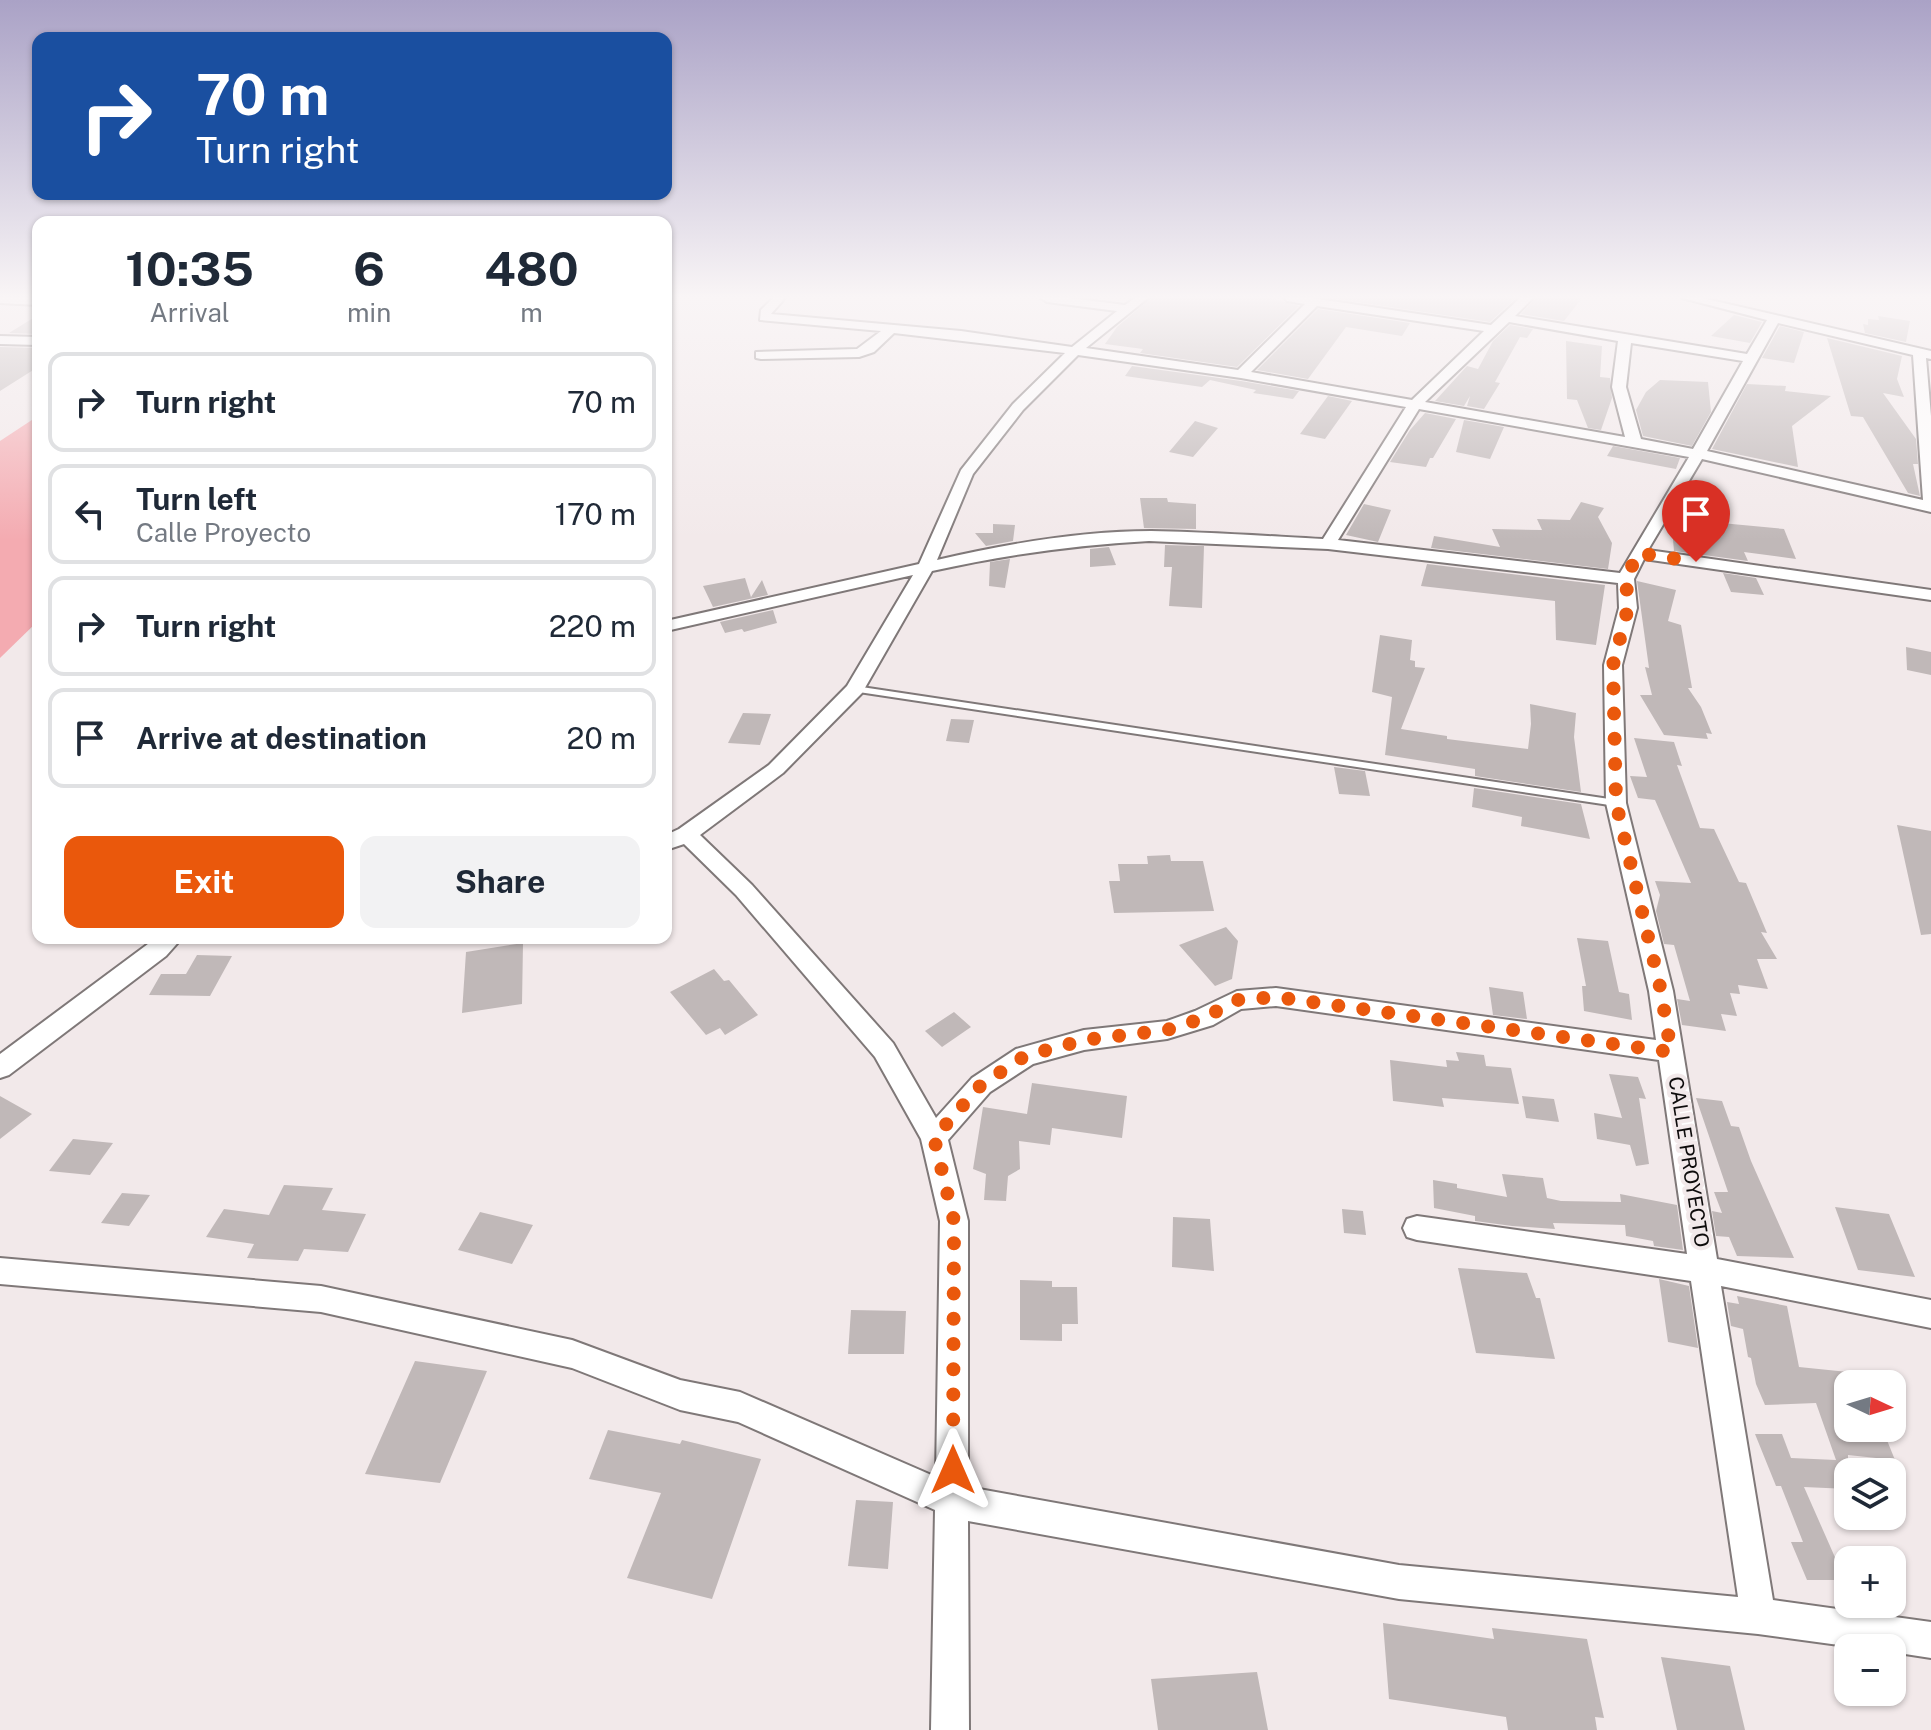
<!DOCTYPE html>
<html lang="en">
<head>
<meta charset="utf-8">
<style>
	:root { --surface:#fff; --page:#f2f2f3; --text:#1f2937; --muted:#747a83; --line:#e0e1e3; --accent:#ea580c }
	body { margin:0; font-family:"Public Sans",sans-serif; background:var(--page); color:var(--text); height:100vh; display:flex; flex-direction:column; font-size:30px; white-space:nowrap }
	* { box-sizing:border-box; margin:0 }
	p { font-size:26px; color:var(--muted) }
	.icon { flex:none; width:44px; height:44px; fill:none; stroke:currentColor; stroke-width:2; stroke-linecap:round; stroke-linejoin:round }
	.map { position:relative; flex:1; overflow:hidden }
	.panel { position:absolute; left:32px; top:216px; width:640px; height:728px; display:flex; flex-direction:column; background:var(--surface); border-radius:16px; box-shadow:0 2px 6px #0004 }
	.panel>* { flex:none }
	.banner { position:absolute; left:32px; top:32px; width:640px; height:168px; border-radius:16px; box-shadow:0 2px 6px #0004; background:#1a4fa0; color:#fff; overflow:hidden }
	.needle { width:52px; rotate:94deg }
	.fabs { position:absolute; left:1834px; top:1370px; display:grid; gap:16px }
	.fabs a { display:grid; place-items:center; width:72px; height:72px; border-radius:16px; background:var(--surface); box-shadow:0 2px 6px #0004; font-size:40px }
	.pin { position:absolute; display:grid; place-items:center; width:68px; height:68px; color:#fff; margin:-82px -34px; border-radius:50% 50% 50% 0; rotate:-45deg; box-shadow:0 0 8px #0007 }
	.pin .icon { rotate:45deg }
	.me { position:absolute; width:88px; margin:-44px; rotate:0deg; stroke-linejoin:round; filter:drop-shadow(0 0 6px #0008) }
	.turn { display:flex; align-items:center; gap:28px; height:168px; padding:0 32px; font-size:36px }
	.turn .icon { width:104px; height:104px; stroke-width:2.5 }
	.turn b { display:block; font-size:56px; line-height:68px }
	.eta { display:flex; justify-content:space-evenly; align-items:center; height:136px; text-align:center }
	.eta b { font-size:48px; font-weight:700; line-height:56px }
	.primary-button { display:flex; gap:16px; margin-top:auto; padding:16px 32px }
	.primary-button a { flex:1; height:92px; border-radius:16px; background:var(--accent); color:#fff; font-size:32px; font-weight:700; line-height:92px; text-align:center }
	.primary-button a+a { background:var(--page); color:var(--text) }
	ul { padding:0; list-style:none }
	li { display:flex; align-items:center; gap:24px; height:100px; margin:0 16px 12px; padding:0 16px; border:4px solid var(--line); border-radius:16px }
	li div { flex:1 }
	li b { display:block; font-size:30px }
	li em { font-style:normal }
	.map>svg:first-child { display:block }
	.green { fill:#f4abb1 }
	.building { fill:#c0b8b8 }
	.lines { fill:none; stroke-linecap:round; stroke-linejoin:round }
	.service-casing { stroke:#7f7878; stroke-width:4 }
	.minor-casing { stroke:#7f7878; stroke-width:4 }
	.service { fill:#fff; fill-rule:evenodd }
	.minor { fill:#fff; fill-rule:evenodd }
	.route { stroke:#ea580c; stroke-width:14; stroke-dasharray:0 25.2 }
	.labels { text-anchor:middle; stroke-width:8; stroke-linejoin:round; paint-order:stroke }
	.street-label { font-size:20px; fill:#0d0b0b; stroke:#f2e9ea }
</style>
</head>
<body>
<div class="map">
<svg width="1931" height="1730" viewBox="0 0 1931 1730">
	<rect width="100%" height="100%" fill="#f2e9ea"/>
	<path class="green" d="M38,416V621L0,658V441Z"/>
	<path class="building" d="M1151,298H1270L1299,306L1237,367L1140,353L1143,349L1105,344L1117,327Z
		M1330,298H1516L1490,322Z
		M1536,298H1582L1564,321L1521,314Z
		M1318,309L1410,323L1402,336L1346,327L1308,379L1257,370Z
		M38,315V334L9,333Z
		M1734,315L1762,322L1750,343L1711,336Z
		M1878,316L1910,321L1906,342L1865,333L1863,324L1868,325V319L1879,320Z
		M1510,325L1533,329L1527,338L1520,337L1495,382L1500,383L1484,409L1467,406L1470,396L1464,406L1435,401L1467,366L1478,369L1493,341Z
		M1780,326L1804,332L1794,363L1762,358Z
		M1827,338L1902,356L1897,379L1904,397L1883,393L1916,439L1918,464H1913L1920,496L1908,493L1863,417L1851,416Z
		M1566,341L1602,346L1600,377L1610,378L1612,398L1601,430L1588,428L1577,400L1567,399Z
		M0,347L38,348V367L0,391Z
		M1132,366L1241,381L1299,391L1293,399L1253,393L1256,390L1210,380L1202,387L1125,376Z
		M1660,380L1708,382L1711,412L1692,446L1643,436L1636,410L1646,392Z
		M1747,384L1786,386L1785,391L1831,396L1792,426L1798,467L1712,449Z
		M1328,396L1352,401L1325,439L1300,434Z
		M1425,413L1456,419L1433,458H1430L1426,467L1390,462L1410,430Z
		M1464,420L1504,427L1490,459L1456,452Z
		M1195,421L1218,428L1193,457L1169,452Z
		M1613,446L1680,458L1676,469L1607,456Z
		M1140,498H1167L1168,502L1196,504V529L1144,528Z
		M1581,502L1604,508L1598,517L1612,543L1608,569L1431,548L1434,536L1500,547L1492,529L1542,530L1537,519L1570,520Z
		M1364,504L1391,510L1378,542L1346,535Z
		M1680,504L1701,508L1700,521L1784,529L1796,559L1744,552L1748,561L1674,551L1671,517Z
		M993,524L1015,525L1013,541L986,546L975,533H993Z
		M1165,545L1204,546L1202,608L1169,606L1172,567H1164Z
		M1109,547L1116,565L1090,567V549Z
		M1010,559L1005,588L989,586L990,562Z
		M1427,564L1605,585L1596,645L1556,640L1555,601L1421,586Z
		M1723,573L1756,578L1764,595L1731,592Z
		M745,578L751,597L762,580L768,595L713,607L703,586Z
		M1637,581L1676,590L1668,621L1681,625L1692,688H1688L1701,707L1712,734L1706,733L1708,739L1664,735L1640,695H1652L1645,667L1649,668Z
		M773,610L777,623L744,632L742,629L725,633L720,622Z
		M1380,635L1412,640L1410,660L1415,661V667L1425,668L1401,729L1447,736V739L1528,749L1531,724L1530,704L1576,713L1574,737L1581,792L1475,776V769L1385,755L1392,697L1372,692Z
		M1906,647L1931,652V675L1907,670Z
		M743,713L771,714L760,745L728,743Z
		M951,719L974,720L969,743L946,741Z
		M1634,738L1674,742L1682,766L1677,765L1700,828L1714,829L1739,882L1746,883L1767,933L1761,932L1777,959H1757L1768,989L1738,985L1740,994L1730,993L1737,1016L1721,1014L1726,1031L1682,1025L1677,999L1690,1001L1674,945L1664,944L1656,911L1660,895L1655,881L1691,883L1655,800L1638,798L1630,776L1647,777Z
		M1334,767L1365,771L1370,796L1339,794Z
		M1474,788L1581,804L1590,839L1521,826L1522,817L1472,807Z
		M1897,825L1931,831V934L1921,935Z
		M1170,855L1171,861H1203L1214,911L1114,913L1109,881H1120L1118,864H1148L1147,856Z
		M1226,927L1238,941L1232,979L1215,986L1179,945Z
		M1577,938L1608,941L1619,992L1629,994L1632,1020L1584,1011L1582,986H1586Z
		M523,943L522,1004L462,1013L466,952Z
		M197,955L232,956L210,996L149,995L161,974H186Z
		M714,969L724,981L729,980L758,1015L725,1035L720,1028L706,1035L670,992Z
		M1489,987L1523,992L1527,1019L1493,1015Z
		M954,1012L971,1027L942,1047L925,1031Z
		M1456,1052L1484,1055L1486,1066L1511,1068L1519,1104L1442,1098L1444,1107L1393,1101L1390,1060L1447,1067L1446,1060L1459,1061Z
		M1609,1074L1638,1077L1646,1099L1639,1098L1649,1164L1636,1166L1630,1145L1597,1139L1594,1113L1622,1118Z
		M1032,1083L1127,1096L1122,1138L1052,1128L1050,1145L1019,1141L1020,1169L1008,1176L1006,1201L984,1200L986,1174L973,1169L983,1107L1027,1114Z
		M0,1096L32,1114L0,1139Z
		M1522,1096L1554,1099L1559,1122L1526,1118Z
		M1696,1098L1722,1101L1731,1126L1739,1127L1751,1161L1794,1258L1737,1256L1729,1237L1716,1236L1712,1211L1722,1213L1714,1192H1728Z
		M73,1139L113,1143L90,1175L49,1171Z
		M1502,1174L1543,1178L1547,1198L1561,1201L1621,1202L1620,1194L1677,1205L1683,1250L1654,1246L1653,1241L1626,1236L1625,1225L1553,1223L1555,1229L1512,1226L1475,1221V1216L1434,1208L1433,1180L1457,1184V1188L1507,1197Z
		M284,1185L333,1188L322,1210L366,1214L348,1252L304,1249L298,1261L247,1258L254,1244L206,1237L224,1209L269,1215Z
		M122,1193L150,1195L129,1226L101,1223Z
		M1835,1207L1889,1214L1915,1277L1858,1270Z
		M1342,1209L1363,1211L1366,1235L1344,1233Z
		M480,1212L533,1225L512,1264L458,1250Z
		M1173,1217L1210,1219L1214,1271L1172,1267Z
		M1458,1268L1527,1273L1536,1298H1540L1555,1359L1476,1353Z
		M1659,1279L1689,1286L1698,1348L1668,1342Z
		M1020,1280L1052,1281V1287H1077L1078,1324H1062V1341L1020,1340Z
		M1737,1296L1787,1306L1799,1367L1848,1372V1428H1882L1895,1460L1848,1455V1489L1804,1487L1845,1580H1807L1791,1542H1803L1781,1486H1776L1755,1434H1782L1791,1458L1836,1460L1816,1403L1765,1405L1756,1384L1751,1358L1748,1357L1743,1329L1731,1326L1727,1302L1739,1304Z
		M851,1310L906,1311L904,1354H848Z
		M415,1361L487,1371L440,1483L365,1474Z
		M608,1430L680,1444L682,1440L761,1459L712,1599L627,1578L661,1493L589,1479Z
		M856,1500L893,1502L888,1569L848,1566Z
		M1383,1623L1494,1639L1492,1628L1587,1639L1604,1718L1595,1717L1597,1730H1508L1506,1717L1389,1699Z
		M1661,1657L1730,1666L1745,1730H1677Z
		M1257,1672L1268,1730H1158L1151,1679Z"/>
	<g class="lines">
		<g class="service-casing">
			<path id="service" d="M855,686L1616,800L1621,803L1616,806L852,691L850,689Z"/>
		</g>
		<g class="minor-casing">
			<path id="minor" d="M0,298H38V305L0,303Z
				M773,298H785L771,314L961,331L1072,347L1117,311L1047,302L1041,298H1070L1125,305L1135,298H1148L1086,348L1238,370L1305,304L1287,301L1285,298H1312L1491,325L1520,298H1533L1515,316L1747,354L1767,320L1682,298H1702L1931,351V359L1926,358L1931,416V512L1702,459L1648,550L1931,590V600L1644,559L1634,579L1637,608L1622,665L1626,803L1673,991L1717,1259L1931,1300V1328L1721,1286L1773,1600L1931,1622V1658L1892,1652V1648H1861L1758,1634L1399,1599L968,1521L969,1730H931L935,1510L738,1422L680,1410L572,1368L321,1312L0,1284V1258L321,1286L572,1340L680,1380L740,1392L936,1477L940,1221L921,1139L875,1057L736,895L684,844L666,850V835L679,829L769,765L847,686L913,575L666,631V621L919,564L961,470L1013,404L1065,353L894,333L874,352L859,357L761,359L756,358V352L857,349L881,331L760,320L761,310ZM1317,306L1484,331L1412,400L1251,372ZM1509,322L1618,341L1612,387L1625,437L1425,402ZM1778,323L1913,355L1923,500L1707,451ZM1631,343L1743,361L1693,449L1641,439L1626,387ZM1078,355L1241,378L1406,407L1323,539C1266,536 1208,532 1151,531C1080,531 1006,544 937,560L973,474L1023,410ZM1419,409L1689,457L1620,573L1338,540ZM1149,541L1328,549L1618,583L1619,608L1604,665L1606,803L1649,991L1656,1040L1276,988L1237,991L1195,1011L1167,1021L1084,1030L1016,1049L972,1078L936,1118L893,1043L752,885L700,835L783,773L862,693L932,571C1004,555 1076,545 1149,541ZM1276,1006L1659,1060L1687,1254L1417,1216L1407,1219L1403,1228L1407,1237L1417,1240L1691,1281L1738,1597L1399,1565L968,1487V1221L948,1140L990,1092L1033,1064L1084,1050L1167,1039L1213,1025L1241,1009Z
				M0,336L38,337V345L0,344Z
				M156,938H182L166,956L9,1075L0,1078V1054Z"/>
		</g>
		<use href="#service" class="service"/>
		<use href="#minor" class="minor"/>
	</g>
	<linearGradient id="sky" x2="0" y2="1"><stop stop-color="#aaa2c6"/><stop offset="0.55" stop-color="#f9f5f6"/><stop offset="1" stop-color="#f9f5f6" stop-opacity="0"/></linearGradient>
	<rect width="1931" height="540" fill="url(#sky)"/>
	<g class="lines">
		<path class="route" d="M953,1470L954,1221L934,1138L981,1085L1025,1056L1084,1040L1167,1030L1204,1018L1237,1000L1276,997L1671,1052L1661,991L1616,803L1613,665L1628,608L1626,579L1638,553L1696,562"/>
	</g>
	<g class="labels">
		<g class="street-label">
			<text transform="translate(1689 1162) rotate(81)" y="7">CALLE PROYECTO</text>
		</g>
	</g>
</svg>
<div class="fabs">
<a><svg class="needle" viewBox="-14 -14 28 28"><path d="M0-13l5 13h-10z" fill="#e53935"/><path d="M0 13l5-13h-10z" fill="#747a83"/></svg></a>
<a><svg class="icon" aria-label="layers" viewBox="0 0 24 24"><path d="M12 4l9 5-9 5-9-5zM3 14l9 5 9-5"/></svg></a>
<a>+</a>
<a>−</a>
</div>
<div class="pin" style="left:1696px;top:562px;background:#d93025"><svg class="icon" aria-label="arrive" viewBox="0 0 24 24"><path d="M6 21V4h12l-3 4 3 4H6"/></svg></div>
<svg class="me" style="left:953px;top:1470px" viewBox="-20 -20 40 40"><path d="M0-17L14 15 0 8-14 15z" fill="#ea580c" stroke="#fff" stroke-width="4"/></svg>
<div class="banner">
<div class="turn"><svg class="icon" aria-label="right" viewBox="0 0 24 24"><path d="M7 20v-9h11M14 6l5 5-5 5"/></svg><div><b>70 m</b>Turn right</div></div>
</div>
<section class="panel">
<div class="eta">
<div><b>10:35</b><p>Arrival</p></div>
<div><b>6</b><p>min</p></div>
<div><b>480</b><p>m</p></div>
</div>
<ul>
<li><svg class="icon" aria-label="right" viewBox="0 0 24 24"><path d="M7 20v-9h11M14 6l5 5-5 5"/></svg><div><b>Turn right</b></div><em>70 m</em></li>
<li><svg class="icon" aria-label="left" viewBox="0 0 24 24"><path d="M17 20v-9H6M10 6l-5 5 5 5"/></svg><div><b>Turn left</b><p>Calle Proyecto</p></div><em>170 m</em></li>
<li><svg class="icon" aria-label="right" viewBox="0 0 24 24"><path d="M7 20v-9h11M14 6l5 5-5 5"/></svg><div><b>Turn right</b></div><em>220 m</em></li>
<li><svg class="icon" aria-label="arrive" viewBox="0 0 24 24"><path d="M6 21V4h12l-3 4 3 4H6"/></svg><div><b>Arrive at destination</b></div><em>20 m</em></li>
</ul>
<div class="primary-button"><a>Exit</a><a>Share</a></div>
</section>
</div>
</body>
</html>
